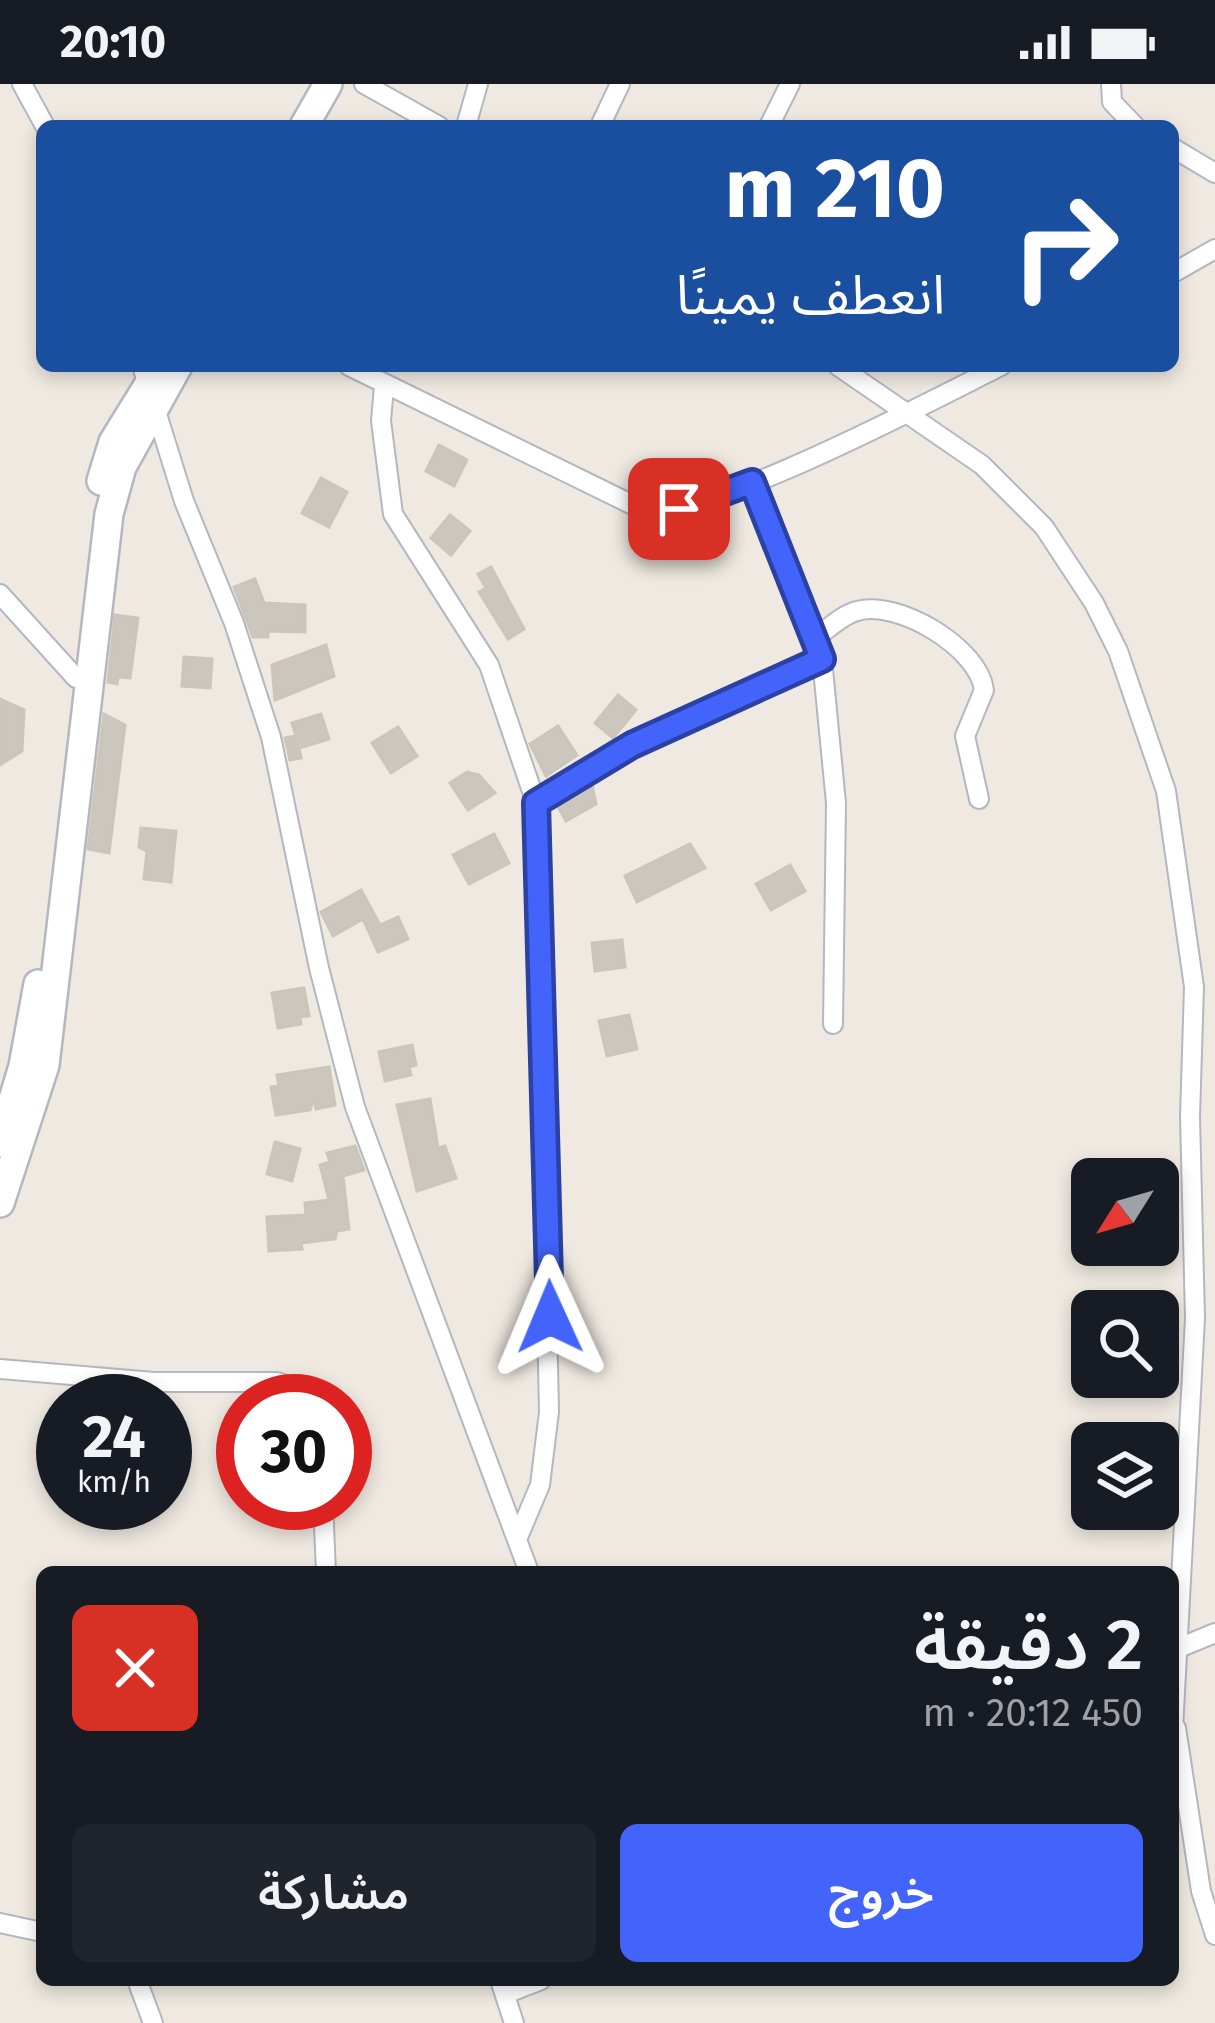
<!DOCTYPE html>
<html lang="ar">
<head>
<meta charset="utf-8">
<style>
	:root { --surface:#171b24; --page:#20242c; --text:#f1f3f6; --muted:#9ea1a6; --accent:#4264fb }
	body { margin:0; font-family:"Fira Sans","Noto Sans Arabic",sans-serif; background:var(--page); color:var(--text); direction:rtl; height:100vh; display:flex; flex-direction:column; font-size:45px; white-space:nowrap }
	* { box-sizing:border-box; margin:0 }
	p { font-size:39px; color:var(--muted) }
	.icon { flex:none; width:66px; height:66px; fill:none; stroke:currentColor; stroke-width:2; stroke-linecap:round; stroke-linejoin:round }
	.map { position:relative; flex:1; overflow:hidden; direction:ltr }
	.drawer { position:absolute; left:36px; top:1482px; width:1143px; height:420px; display:flex; flex-direction:column; background:var(--surface); border-radius:18px; box-shadow:0 6px 18px #0003; direction:rtl }
	.drawer>* { flex:none }
	.guide { position:absolute; left:36px; top:36px; width:1143px; height:252px; border-radius:18px; box-shadow:0 6px 18px #0003; direction:rtl; background:#1a4fa0; color:#fff; overflow:hidden }
	.needle { width:78px; rotate:233deg }
	.buttons { position:absolute; left:1071px; top:1074px; display:grid; gap:24px }
	.buttons a { display:grid; place-items:center; width:108px; height:108px; border-radius:18px; background:var(--surface); box-shadow:0 6px 18px #0003; font-size:60px }
	.speed { position:absolute; left:36px; top:1290px; display:flex; gap:24px; font-size:60px; font-weight:700; text-align:center }
	.speed>* { display:grid; place-content:center; width:156px; height:156px; border-radius:50%; background:var(--surface); box-shadow:0 6px 18px #0003; line-height:1 }
	.speed small { font-size:30px; font-weight:400 }
	.speed .limit { border:18px solid #d22; background:#fff; color:#111 }
	.pin { position:absolute; display:grid; place-items:center; width:102px; height:102px; color:#fff; margin:-51px; border-radius:24px; box-shadow:0 6px 18px #0006 }
	.me { position:absolute; width:132px; margin:-66px; rotate:359deg; stroke-linejoin:round; filter:drop-shadow(0 0 9px #0008) }
	.turn { display:flex; align-items:center; gap:42px; height:252px; padding:0 36px; font-size:54px }
	.turn .icon { width:156px; height:156px; stroke-width:2.5 }
	.turn b { display:block; font-size:84px; line-height:102px }
	.round { display:grid; place-items:center; flex:none; width:126px; height:126px; border-radius:18px; background:var(--page) }
	.overview { display:flex; align-items:center; justify-content:space-between; height:204px; padding:0 36px }
	h1 { font-size:72px; font-weight:600; line-height:90px }
	.action { display:flex; gap:24px; margin-top:auto; padding:24px 36px }
	.action a { flex:1; height:138px; border-radius:18px; background:var(--accent); color:#fff; font-size:48px; font-weight:600; line-height:138px; text-align:center }
	.action a+a { background:var(--page); color:var(--text) }
	.status { display:flex; justify-content:space-between; align-items:center; height:84px; padding:0 60px; background:var(--surface); direction:ltr }
	.status svg { height:33px; fill:currentColor }
	.map>svg:first-child { display:block }
	.building { fill:#cbc7bf; stroke:#cbc5ba; stroke-width:3 }
	.lines { fill:none; stroke-linecap:round; stroke-linejoin:round }
	.minor-casing { stroke:#b4b7c1; stroke-width:22 }
	.secondary-casing { stroke:#b4b7c1; stroke-width:32 }
	.minor { stroke:#fff; stroke-width:18 }
	.secondary { stroke:#fff; stroke-width:27 }
	.route-casing { stroke:#2b41a3; stroke-width:30 }
	.route { stroke:#4264fb; stroke-width:21 }
</style>
</head>
<body>
<div class="status"><b>20:10</b><svg viewBox="0 0 49 12"><path d="M0 12V9h3v3zM5 12V6h3v6zM10 12V3h3v9zM15 12V0h3v12zM26 1h20v11H26zM47 4h2v5h-2z"/></svg></div>
<div class="map">
<svg width="1215" height="1939" viewBox="0 0 1215 1939">
	<rect width="100%" height="100%" fill="#efe9e1"/>
	<path class="building" d="M439,361L467,376L454,402L426,387Z
		M321,394L347,408L329,443L302,429Z
		M450,431L470,447L451,471L431,454Z
		M491,483L524,545L508,555L479,508L486,504L478,490Z
		M255,495L264,519L305,521V548L268,547V553H253L234,503Z
		M115,531L138,534L130,594L118,593L117,600L108,598Z
		M326,561L334,592L275,616L272,581Z
		M184,573L212,575L210,604L182,602Z
		M618,611L636,626L613,654L595,639Z
		M0,615L24,626L22,667L0,681Z
		M104,630L125,641L109,769L88,765Z
		M321,630L329,655L299,664L301,674L290,676L285,654L296,652L292,639Z
		M558,642L577,671L546,692L530,660Z
		M398,643L417,672L391,689L372,659Z
		M467,688L479,691L495,709L468,726L450,699Z
		M592,701L596,720L566,737L557,721Z
		M141,744L176,747L171,798L144,795L147,767L139,763Z
		M494,750L509,779L469,800L453,771Z
		M690,760L705,784L637,818L625,792Z
		M790,781L805,807L771,826L756,800Z
		M361,806L380,841L398,833L408,855L378,868L363,835L333,852L321,828Z
		M622,856L625,883L595,887L592,859Z
		M304,904L309,932L300,933L301,940L278,944L272,909Z
		M629,931L637,965L607,972L599,937Z
		M412,961L416,981L409,983L411,991L385,997L379,968Z
		M329,983L335,1021L316,1025L314,1013L310,1026L276,1031L271,1003L279,1002L277,991Z
		M430,1015L438,1064L445,1062L456,1094L417,1107L397,1021Z
		M275,1058L300,1065L292,1097L267,1090Z
		M355,1062L364,1086L343,1092L349,1145L337,1147L335,1155L301,1159L302,1165L269,1167L267,1133L306,1131L305,1119L329,1116L320,1081L330,1078L327,1069Z"/>
	<g class="lines">
		<g class="minor-casing">
			<path id="minor" d="M22,0L45,42
				M364,0L439,42
				M1111,0L1112,18L1135,42
				M466,42L478,0
				M600,42L620,0
				M769,42L790,0
				M1173,64L1215,89
				M1173,189L1215,165
				M142,282L184,417L234,539L271,653L319,884L355,1023L529,1488
				M349,282L641,425C694,443 940,312 1001,282
				M838,282L982,381L1044,443L1094,519L1118,567L1166,707L1194,903L1190,1033L1195,1234L1173,1645
				M384,302L381,337L393,430L489,581L536,719L549,1328L540,1401L518,1453
				M752,398L822,575L836,719L833,940
				M0,510L76,594
				M817,553C829,544 842,531 857,527C898,515 979,564 984,606L965,652L979,715
				M536,719L598,678L822,575
				M0,1285L154,1298H277L294,1304L305,1317
				M323,1419L326,1488
				M1181,1563L1215,1549
				M1176,1644L1201,1807L1215,1851
				M0,1839L42,1848
				M137,1896L153,1939
				M500,1896L514,1939
				M505,1910L541,1896"/>
		</g>
		<g class="secondary-casing">
			<path id="secondary" d="M304,42L328,0
				M101,397L113,358L150,298
				M0,1059L23,982L38,900
				M0,1119L45,981L109,430L122,383L178,282"/>
		</g>
		<use href="#minor" class="minor"/>
		<use href="#secondary" class="secondary"/>
	</g>
	<g class="lines">
		<g class="route-casing">
			<path id="route" d="M550,1233L536,719L632,661L822,575L752,398L679,425"/>
		</g>
		<use href="#route" class="route"/>
	</g>
</svg>
<div class="buttons">
<a><svg class="needle" viewBox="-14 -14 28 28"><path d="M0-13l5 13h-10z" fill="#e53935"/><path d="M0 13l5-13h-10z" fill="#9ea1a6"/></svg></a>
<a><svg class="icon" aria-label="search" viewBox="0 0 24 24"><circle cx="10" cy="10" r="6"/><path d="M15 15l6 6"/></svg></a>
<a><svg class="icon" aria-label="layers" viewBox="0 0 24 24"><path d="M12 4l9 5-9 5-9-5zM3 14l9 5 9-5"/></svg></a>
</div>
<div class="speed"><div>24<small>km/h</small></div><div class="limit">30</div></div>
<div class="pin" style="left:679px;top:425px;background:#d93025"><svg class="icon" aria-label="arrive" viewBox="0 0 24 24"><path d="M6 21V4h12l-3 4 3 4H6"/></svg></div>
<svg class="me" style="left:550px;top:1233px" viewBox="-20 -20 40 40"><path d="M0-17L14 15 0 8-14 15z" fill="#4264fb" stroke="#fff" stroke-width="4"/></svg>
<div class="guide">
<div class="turn"><svg class="icon" aria-label="right" viewBox="0 0 24 24"><path d="M7 20v-9h11M14 6l5 5-5 5"/></svg><div><b>210 m</b>انعطف يمينًا</div></div>
</div>
<section class="drawer">
<div class="overview"><div><h1>2 دقيقة</h1><p>450 m · 20:12</p></div><a class="round" style="background:#d93025;color:#fff"><svg class="icon" aria-label="close" viewBox="0 0 24 24"><path d="M6 6l12 12M18 6L6 18"/></svg></a></div>
<div class="action"><a>خروج</a><a>مشاركة</a></div>
</section>
</div>
</body>
</html>
